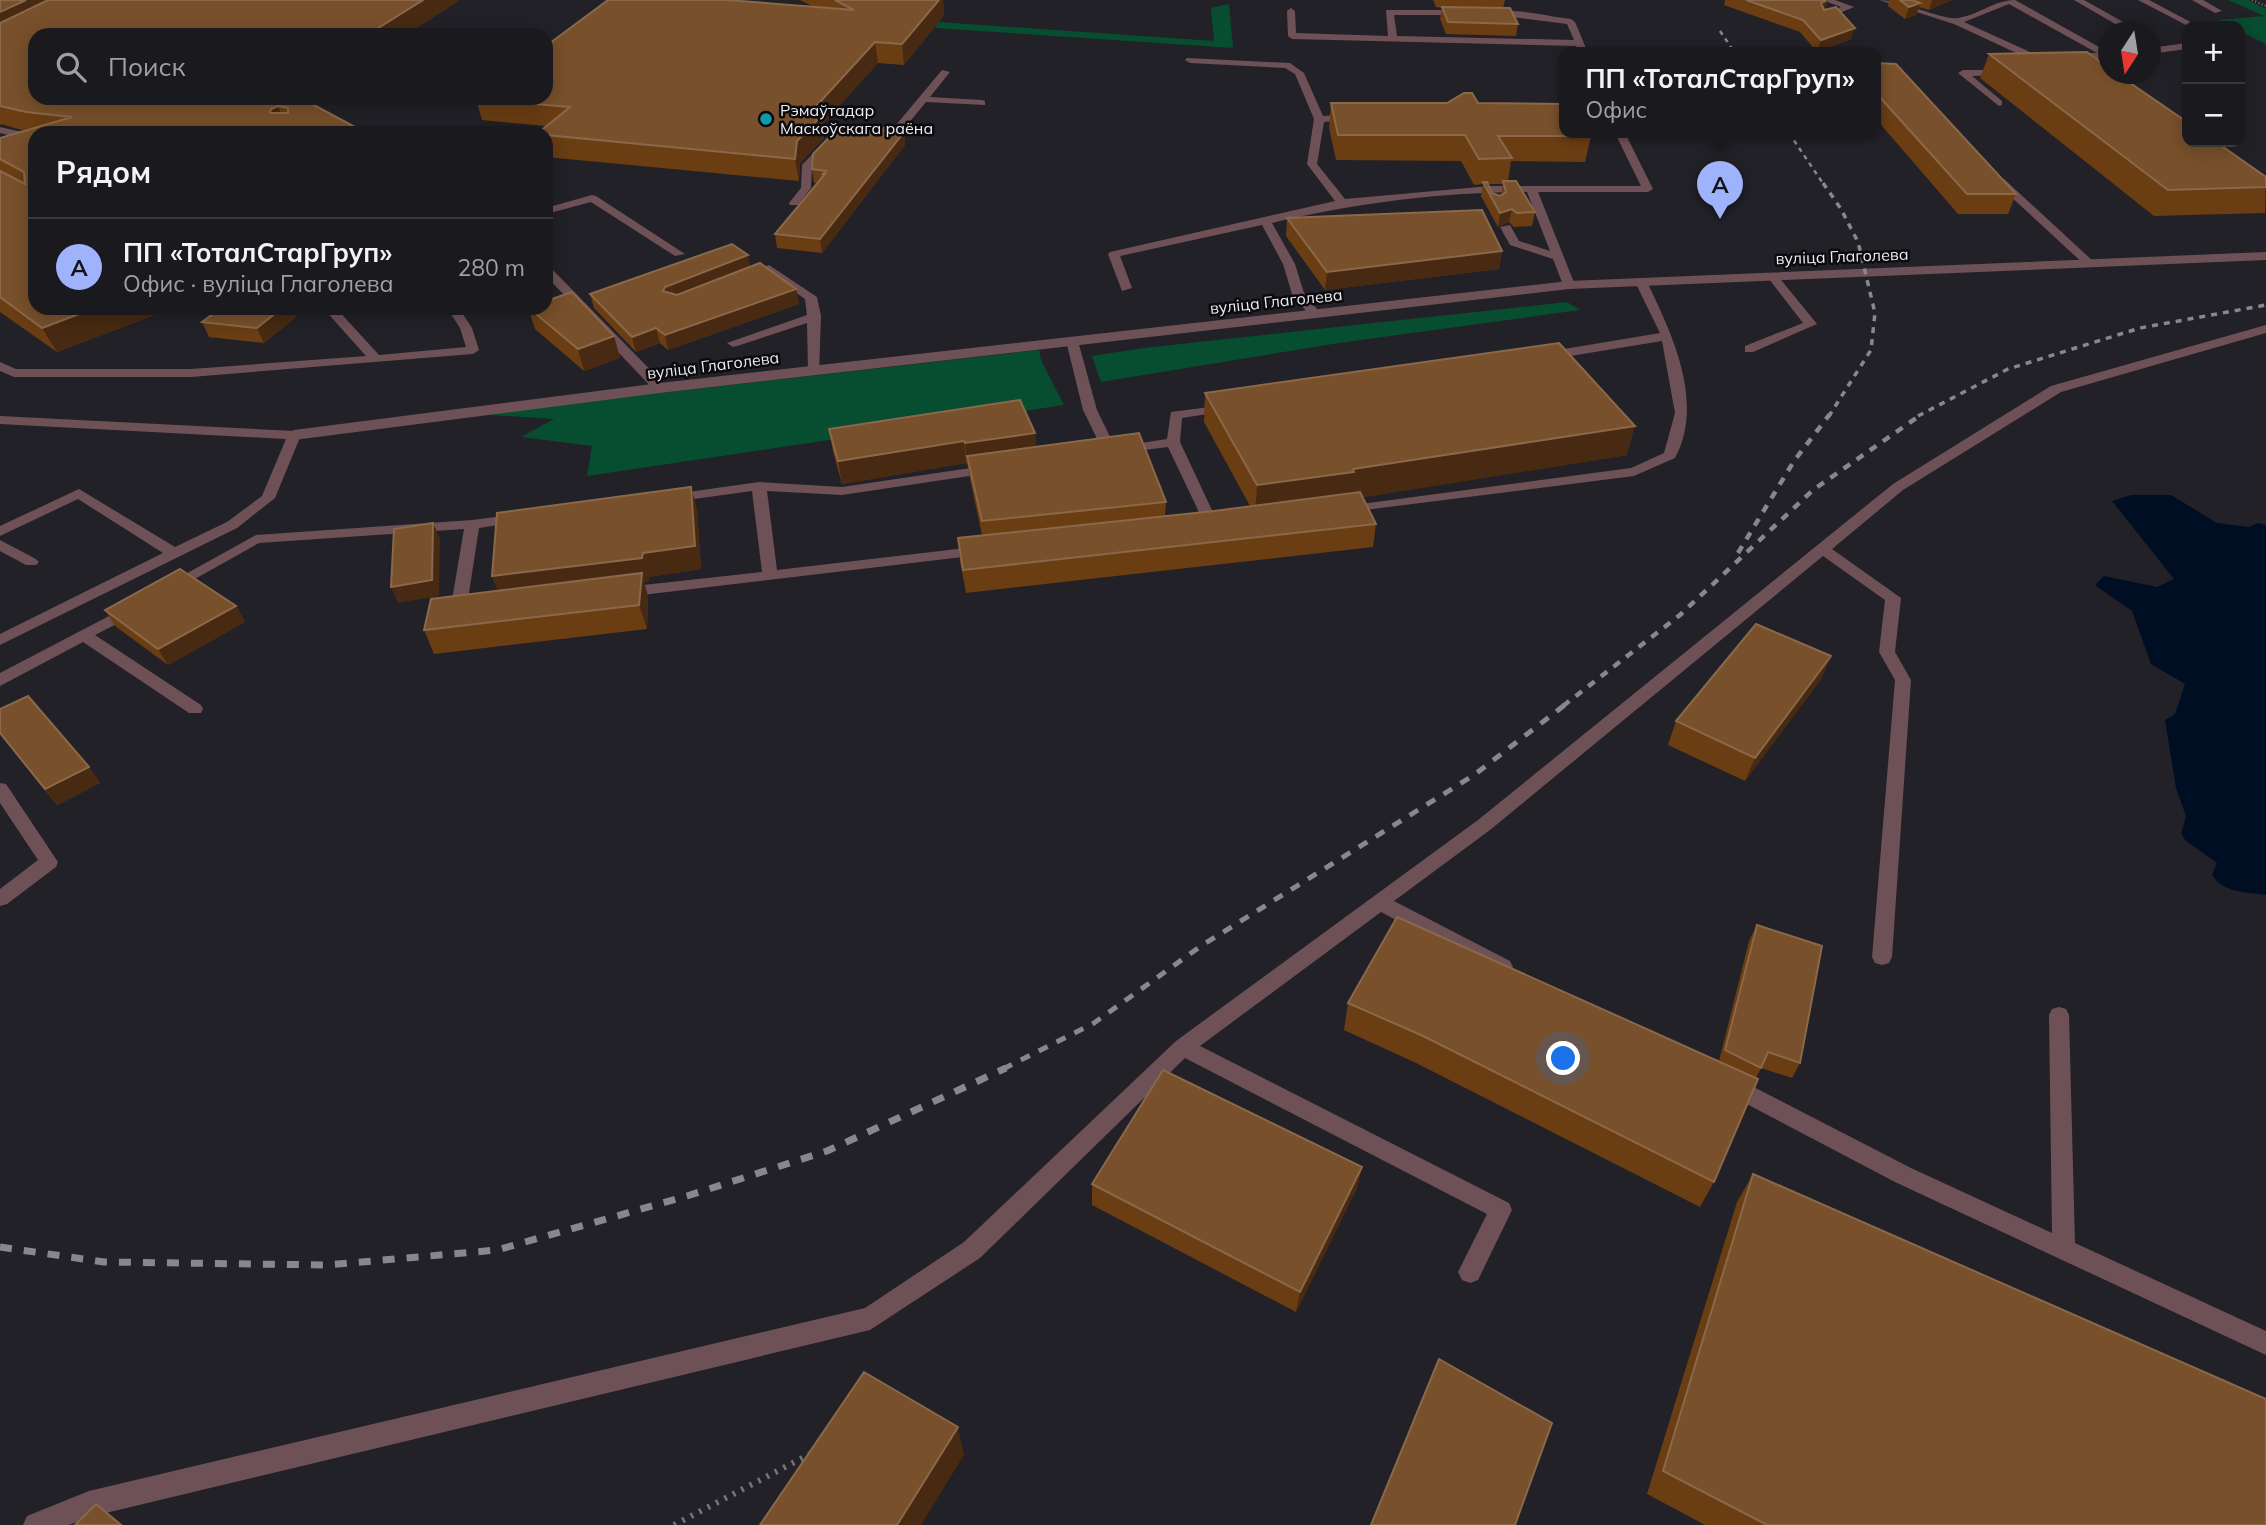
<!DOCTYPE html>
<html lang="ru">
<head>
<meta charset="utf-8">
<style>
	body { margin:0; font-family:Mulish,sans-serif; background:#232226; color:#f1f3f6 }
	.controls { position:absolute; right:21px; top:21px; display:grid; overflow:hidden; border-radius:14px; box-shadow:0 4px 18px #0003 }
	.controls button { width:63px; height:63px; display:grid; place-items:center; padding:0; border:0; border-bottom:2px solid #38383b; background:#1a191d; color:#f1f3f6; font:35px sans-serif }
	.compass { position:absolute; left:2098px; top:21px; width:63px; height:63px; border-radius:50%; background:#1a191d; box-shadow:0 4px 18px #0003; rotate:192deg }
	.you { position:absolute; left:1564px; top:1059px; width:24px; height:24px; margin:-18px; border:5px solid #fff; border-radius:50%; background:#1a73e8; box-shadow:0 0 0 10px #1a73e833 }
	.badge { display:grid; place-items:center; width:46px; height:46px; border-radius:50%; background:#9fb3fd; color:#111; font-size:23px; font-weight:700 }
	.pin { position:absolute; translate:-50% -58px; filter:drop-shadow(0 2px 4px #0008) }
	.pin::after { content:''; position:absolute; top:37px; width:24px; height:21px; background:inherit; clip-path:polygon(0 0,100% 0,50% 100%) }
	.popup { position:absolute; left:1559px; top:47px; width:322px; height:91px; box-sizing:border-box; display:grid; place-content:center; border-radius:14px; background:#1a191d; filter:drop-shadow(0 2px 5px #0005); font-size:23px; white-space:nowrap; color:#9fa0a4 }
	.popup b { font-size:26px; color:#f1f3f6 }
	.popup::after { content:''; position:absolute; left:50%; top:100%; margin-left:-14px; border:14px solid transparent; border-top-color:#1a191d }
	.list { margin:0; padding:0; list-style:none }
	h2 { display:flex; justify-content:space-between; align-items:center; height:91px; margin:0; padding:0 28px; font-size:30px }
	h2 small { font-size:23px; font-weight:400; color:#9fa0a4 }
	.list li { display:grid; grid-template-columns:46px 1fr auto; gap:21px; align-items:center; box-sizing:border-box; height:98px; padding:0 28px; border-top:2px solid #38383b }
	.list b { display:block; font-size:26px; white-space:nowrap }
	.list p { margin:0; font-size:23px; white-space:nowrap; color:#9fa0a4 }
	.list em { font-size:23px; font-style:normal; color:#9fa0a4 }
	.icon { flex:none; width:38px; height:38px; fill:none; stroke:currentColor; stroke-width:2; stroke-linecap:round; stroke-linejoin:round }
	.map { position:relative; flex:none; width:2266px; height:1525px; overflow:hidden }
	.search { position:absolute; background:#1a191d; box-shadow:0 4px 18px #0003; left:28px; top:28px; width:525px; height:77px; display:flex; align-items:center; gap:18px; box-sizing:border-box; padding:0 24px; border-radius:21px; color:#9fa0a4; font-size:26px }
	.panel { position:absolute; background:#1a191d; box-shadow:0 4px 18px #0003; left:28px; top:126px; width:525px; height:189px; border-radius:21px }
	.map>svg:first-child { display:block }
</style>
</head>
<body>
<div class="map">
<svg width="2266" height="1525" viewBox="0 0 2266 1525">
	<rect width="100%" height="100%" fill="#222127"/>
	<path fill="#074d30" d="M2228 0H2248L2266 9V44L2240 31V26H2230L2218 20 2264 16Z
		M1229 4 1233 48 935 28 938 22 1214 41 1211 8Z
		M1567 302 1580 310 1339 343 1101 382 1092 356 1144 348Z
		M1039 350 1041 360 1064 405 587 476 592 446 521 437 554 419 475 414Z"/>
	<path fill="#000e23" d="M2131 495H2171L2217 523 2249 527 2258 523 2266 525V895C2247 892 2223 893 2212 875L2217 863 2186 841 2181 834 2186 816 2176 788 2165 720 2175 714 2185 684 2151 664 2132 611 2095 585 2104 576 2157 587 2174 579 2112 501Z"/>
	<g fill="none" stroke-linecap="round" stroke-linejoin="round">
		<path stroke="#75747a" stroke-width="2.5" stroke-dasharray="1 2.5" stroke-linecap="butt" d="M2252 0 2266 6"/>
		<path stroke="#75747a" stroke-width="6" stroke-dasharray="2.5 7" stroke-linecap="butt" d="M674 1525 810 1454"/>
		<path fill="#6e5156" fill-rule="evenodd" d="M1822 0H1835L1854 7 1823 20 1820 15 1841 7Z
			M1879 0C1901 0 1944 21 1958 18 1979 15 1994 0 2015 0L2108 52V59L2025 57 1954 24ZM2009 4 2097 53 2030 52 1964 22Z
			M2074 0H2084L2141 32H2129Z
			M2138 0H2149L2198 26H2188Z
			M2192 0H2203L2222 11 2215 13Z
			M1291 8 1295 11 1296 33 1388 36 1386 10H1464L1467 15H1394L1397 36 1574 40 1567 24 1488 14C1503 5 1552 17 1571 19L1575 22 1588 53H1579L1576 46 1292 39 1288 36 1287 11Z
			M2187 43V49L2150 54V48Z
			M1187 58 1290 63 1304 73 1323 116 1357 114V118L1354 119 1324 122 1317 164 1345 199 1490 186H1641L1615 133H1625L1653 189 1648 192H1538L1575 285 1569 289 1563 285 1553 259 1510 245 1500 227 1510 225 1519 241 1550 251 1527 192C1442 192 1355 203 1272 223L1295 264 1304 293 1321 314 1319 317H1311L1292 294 1283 264 1262 225 1120 256 1132 288 1122 291 1108 254 1110 252 1335 201 1307 164 1314 119 1295 74 1285 68 1190 63 1185 60Z
			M942 70 950 72 930 97 982 100 985 101V105L926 102 903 130 850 135 849 133 854 130 896 125Z
			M2009 70 2011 72 2006 75 1972 76 2002 101V105L1999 106 1958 73 1963 70Z
			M0 127 35 135V141L0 133Z
			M823 143 832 145 812 166 811 188 798 205H790L789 203 801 188 802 165Z
			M1996 179H2004L2094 262V266H2086L1996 183Z
			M592 195 596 196 685 254 675 256 591 202 546 214V208Z
			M546 265 550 267 665 385V391H655L546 276Z
			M769 265 817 297 821 316 819 374 814 375 808 371 807 323 737 346 733 347 727 343 807 315 805 299 768 273 748 281 742 277Z
			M1769 275H1777L1817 324 1753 352H1745V346L1803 323 1769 279Z
			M1637 279 1647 282C1672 334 1705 402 1675 458L1634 476 1341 513 1339 510 1341 507 1346 506 1631 468 1664 453 1675 413 1662 341 1546 360 1540 356 1546 352 1660 333 1635 282Z
			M323 308H336L379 355 466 347 460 328 447 308H459L472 328 479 350 473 354 191 377H14L0 371V362L16 369H191L366 356Z
			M2266 325V333L2061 392 1903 490 1832 549 1901 598 1895 652 1911 680 1892 957 1889 963 1882 965 1875 963 1872 957 1895 680 1879 652 1885 600 1823 556 1490 830 1394 901 1510 961 1513 967 1510 973 1503 975 1496 973 1381 912 1200 1046 1509 1203 1512 1210 1478 1280 1470 1283 1462 1280 1458 1272 1487 1214 1185 1058 980 1258 870 1330 89 1517 69 1525H23L27 1516 89 1491 865 1308 964 1242 1176 1041 1478 820 1893 484 2051 386Z
			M1072 337 1078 341 1097 410 1115 447 1167 439 1171 412 1233 404V410L1182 418 1180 442 1218 523 1225 527 1223 530 1213 531 1206 527 1168 447 1105 455 1083 410 1066 341Z
			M0 416 294 431 301 435 275 498 237 528 0 645V634L163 553 78 499 0 536V526L79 489 175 547 227 522 262 496 286 439 0 424Z
			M991 465 996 466V472L842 495 767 491 777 570 983 546 988 548 991 551 988 554 625 597 617 592 625 587 762 572 752 491 672 502 667 501 665 498 667 495 759 482 842 487Z
			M519 514 526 518 524 521 479 528 467 606 473 611 465 616H452L450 612 464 529 259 543 177 589H167L164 586 256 535 472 520Z
			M0 540 36 559 39 562 36 565H26L0 551Z
			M132 604 140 609 138 613 95 635 201 705 203 709 201 713H189L83 642 0 686V673Z
			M0 783 6 784 58 862 56 867 7 904 0 906V889L38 860 0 803Z
			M2059 1007 2066 1009 2069 1015 2075 1243 2266 1331V1355L1895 1182 1722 1091 1719 1085 1722 1079 1730 1076 1738 1079 1911 1168 2052 1233 2049 1015 2052 1009Z"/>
		<path fill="#6e5156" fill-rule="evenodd" d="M2266 252V260L1569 289 660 393 294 440 286 435 294 430 660 383 1569 281Z"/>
		<path stroke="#88878c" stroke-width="2.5" stroke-dasharray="4.5 4.5" stroke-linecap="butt" d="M1720 31 1735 53
			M1789 133 1824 185"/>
		<path stroke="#88878c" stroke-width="3.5" stroke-dasharray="6 6" stroke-linecap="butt" d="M1823 183 1841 209 1858 242 1875 313 1871 350 1829 416
			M1918 416 2008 369 2140 328 2266 305"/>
		<path stroke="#88878c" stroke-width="4.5" stroke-dasharray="8 8" stroke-linecap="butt" d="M1738 553 1794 461 1830 414
			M1563 706 1680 615 1813 490 1922 414"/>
		<path stroke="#88878c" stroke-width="5" stroke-dasharray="10 10" stroke-linecap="butt" d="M1003 1069 1094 1023 1201 946 1474 775 1566 704"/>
		<path stroke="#88878c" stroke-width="7" stroke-dasharray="12 12" stroke-linecap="butt" d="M0 1247 104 1262 327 1265 497 1250 687 1196 827 1151 1006 1068"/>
	</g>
	<path fill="#6a3d13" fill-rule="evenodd" d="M0 0 459 1 35 35 304 100 366 133H35V308H173L57 352 0 312V138L25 131 1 124 0 126Z
		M800 0H943L944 15 904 65 878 63 822 125 824 138 800 163 799 181 546 157V126L482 120 476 99 812 6Z
		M1433 0H1505L1503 8 1518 24 1516 36 1446 34 1440 19 1442 8 1436 7Z
		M1725 0H1828L1825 10 1851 39 1817 52 1800 32 1724 5Z
		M1887 0H1952L1929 10 1919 7 1916 15 1905 19 1888 6 1889 0Z
		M1989 54 2266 177 2265 213 2154 216 1980 78Z
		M1876 63 2016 194 2008 214H1958L1876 119Z
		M1331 103H1478L1591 136 1585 162 1511 161 1508 181 1535 212 1532 226 1514 227 1509 222 1498 227 1481 196 1483 184 1474 185 1461 161 1336 160 1329 128ZM1488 184H1503L1501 196H1500L1492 193Z
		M904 132 905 145 822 253 777 248 775 234 818 183H814L812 169Z
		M1287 218 1502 251 1499 269 1325 290 1286 236Z
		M751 267 796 289 799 304 668 350 660 343 636 352 594 308 590 294Z
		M528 308 614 336 620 358 584 371 535 329Z
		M296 317 264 343 209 337 202 322Z
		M1205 393 1627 455 1363 497 1376 524 1373 547 966 593 960 561 958 538 982 535 970 479 968 466H967L966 463 842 484 833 452 829 429 1035 433 1036 447 1166 502 1165 516 1250 506 1204 422Z
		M691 487 697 510 701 569 649 577V581L644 582 648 596 647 629 434 654 424 630 498 591 492 576Z
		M236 606 245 622 168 665 115 626 105 610Z
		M1831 656 1821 679 1745 781 1668 745 1676 721Z
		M0 709 89 767 100 783 57 805 0 734Z
		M1757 925 1800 1063 1792 1078 1761 1068 1756 1078 1714 1182 1700 1207 1416 1063 1344 1030 1348 1003 1719 1061 1749 941Z
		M1362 1167 1357 1188 1296 1312 1092 1205V1184Z
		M1753 1174 2266 1525H1705L1647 1494 1737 1202Z"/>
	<path fill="#472a11" d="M26 0H48L0 37V12Z
		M423 0H459V1L406 35H367Z
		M939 0H943L944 15 904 65 902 44Z
		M1827 0H1828L1825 10 1818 14 1821 3Z
		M1932 0H1952L1929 10Z
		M1920 3 1916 15 1905 19 1909 7Z
		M1855 28 1851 39 1817 52 1821 40Z
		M875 42 878 63 822 125 824 138 800 163 799 181 795 159 797 141 808 115Z
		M278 106 286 127 270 113 271 109Z
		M904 132 905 145 822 253 820 239Z
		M1512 209 1509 222 1498 227 1500 213Z
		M1502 251 1499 269 1325 290 1327 272Z
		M748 255 751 270 668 302 663 291 665 287Z
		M796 289 799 304 668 350 665 335Z
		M95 308H173L57 352 42 328Z
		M282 308H293L296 317 264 343 257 328Z
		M656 328 660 343 636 352 632 337Z
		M614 336 620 358 584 371 578 349Z
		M1635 426 1627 455 1255 515 1257 485Z
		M1035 433 1037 456H967L968 466H967L965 443Z
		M964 441 966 463 842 484 838 461Z
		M691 487 697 510 701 569 649 577V581L644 582 648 596 647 629 639 605 501 599 492 576Z
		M433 523 440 538 439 596 398 603 391 587Z
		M236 606 245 622 168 665 158 649Z
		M1831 656 1821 679 1745 781 1755 758Z
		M89 767 100 783 57 805 45 789Z
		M1362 1167 1357 1188 1296 1312 1300 1292Z
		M958 1427 964 1455 921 1525H897Z
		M96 1504 124 1525H121Z"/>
	<path fill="#78502b" stroke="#8a684a" stroke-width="2" fill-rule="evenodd" d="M0 0H26L0 12Z
		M48 0H423L367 35H35V98H301L366 133H35V308H95L42 328 0 297V171L25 184 24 172 0 159V138L72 117 26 112 0 106V23ZM278 106 288 108V113H270L271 109Z
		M608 0H728L854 10 835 0H939L902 44 875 42 808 115 821 116 797 141 795 159 546 135V133H538L570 107 476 99 546 98V46Z
		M1746 0H1827L1821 3 1824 10 1836 7 1855 28 1821 40 1803 20Z
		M1900 0H1912L1920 3 1909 7Z
		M1442 7 1510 8 1518 24 1448 22Z
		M2087 52 2109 68V74H2117L2187 122V142H2216L2266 177V187L2168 190 1989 54Z
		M1876 63 1896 64 2016 194H1967L1876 93Z
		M1464 93H1472L1478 103 1564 104V133H1589L1591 136H1498L1512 158 1479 159 1465 135H1338L1331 103H1447Z
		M839 127 904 132 820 239 775 234 825 174H823L826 171 812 169 813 154Z
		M1503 181H1516L1535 212 1517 213 1512 209 1500 213 1483 182H1487L1492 193 1500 196 1506 192Z
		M1482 210 1502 251 1327 272 1287 218Z
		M732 244 748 255 665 287 663 291 677 295 760 263 796 289 665 335 656 328 632 337 590 294Z
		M572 292 614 336 578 349 529 308H546V301Z
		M221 308H282L257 328 202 322Z
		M1559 343 1635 426 1353 469 1354 472 1257 485 1205 393Z
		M1020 400 1035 433 965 443 964 441 838 461 829 429Z
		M1139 433 1166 502 982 521 967 456Z
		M691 487 695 546 643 553 642 558 492 576 497 513Z
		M1360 492 1376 524 963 570 958 538 1214 511Z
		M433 523 432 580 391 587 394 529Z
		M180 569 236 606 158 649 105 610Z
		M642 573 639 605 424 630 431 599Z
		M1756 624 1831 656 1755 758 1676 721Z
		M28 696 89 767 45 789 0 733V709Z
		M1397 917 1758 1079 1714 1182 1423 1036 1348 1003Z
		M1757 925 1822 946 1800 1063 1768 1052 1761 1068 1725 1050Z
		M1163 1070 1362 1167 1300 1292 1092 1184Z
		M1753 1174 2266 1399V1525H1767L1663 1471Z
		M1439 1359 1552 1423 1515 1525H1371Z
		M864 1372 958 1427 897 1525H760Z
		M96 1504 121 1525H75Z"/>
	<circle fill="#0f9aa8" stroke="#0b0b0e" stroke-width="2.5" cx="766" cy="119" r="7"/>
	<g text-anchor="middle" stroke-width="5" stroke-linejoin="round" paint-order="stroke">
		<g font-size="16" fill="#edecf1" stroke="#0b0b0e" text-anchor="start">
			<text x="780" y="116">Рэмаўтадар<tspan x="780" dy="18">Маскоўскага раёна</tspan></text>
		</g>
		<g font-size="16" fill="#edecf1" stroke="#0b0b0e">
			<text transform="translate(1842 256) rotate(-2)" y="6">вуліца Глаголева</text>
			<text transform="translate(1276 301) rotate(-6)" y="6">вуліца Глаголева</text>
			<text transform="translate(713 365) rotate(-7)" y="6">вуліца Глаголева</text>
		</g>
	</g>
</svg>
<div class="controls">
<button>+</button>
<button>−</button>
</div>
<svg class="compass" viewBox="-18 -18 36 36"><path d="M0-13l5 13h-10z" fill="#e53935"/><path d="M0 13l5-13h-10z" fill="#9fa0a4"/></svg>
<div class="you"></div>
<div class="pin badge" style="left:1720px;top:219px">A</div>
<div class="popup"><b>ПП «ТоталСтарГруп»</b>Офис</div>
<div class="search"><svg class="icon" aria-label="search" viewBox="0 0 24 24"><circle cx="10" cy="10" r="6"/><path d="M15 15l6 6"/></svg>Поиск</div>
<section class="panel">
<h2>Рядом<small></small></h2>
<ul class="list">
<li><span class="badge">A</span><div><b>ПП «ТоталСтарГруп»</b><p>Офис · вуліца Глаголева</p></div><em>280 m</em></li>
</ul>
</section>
</div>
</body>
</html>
